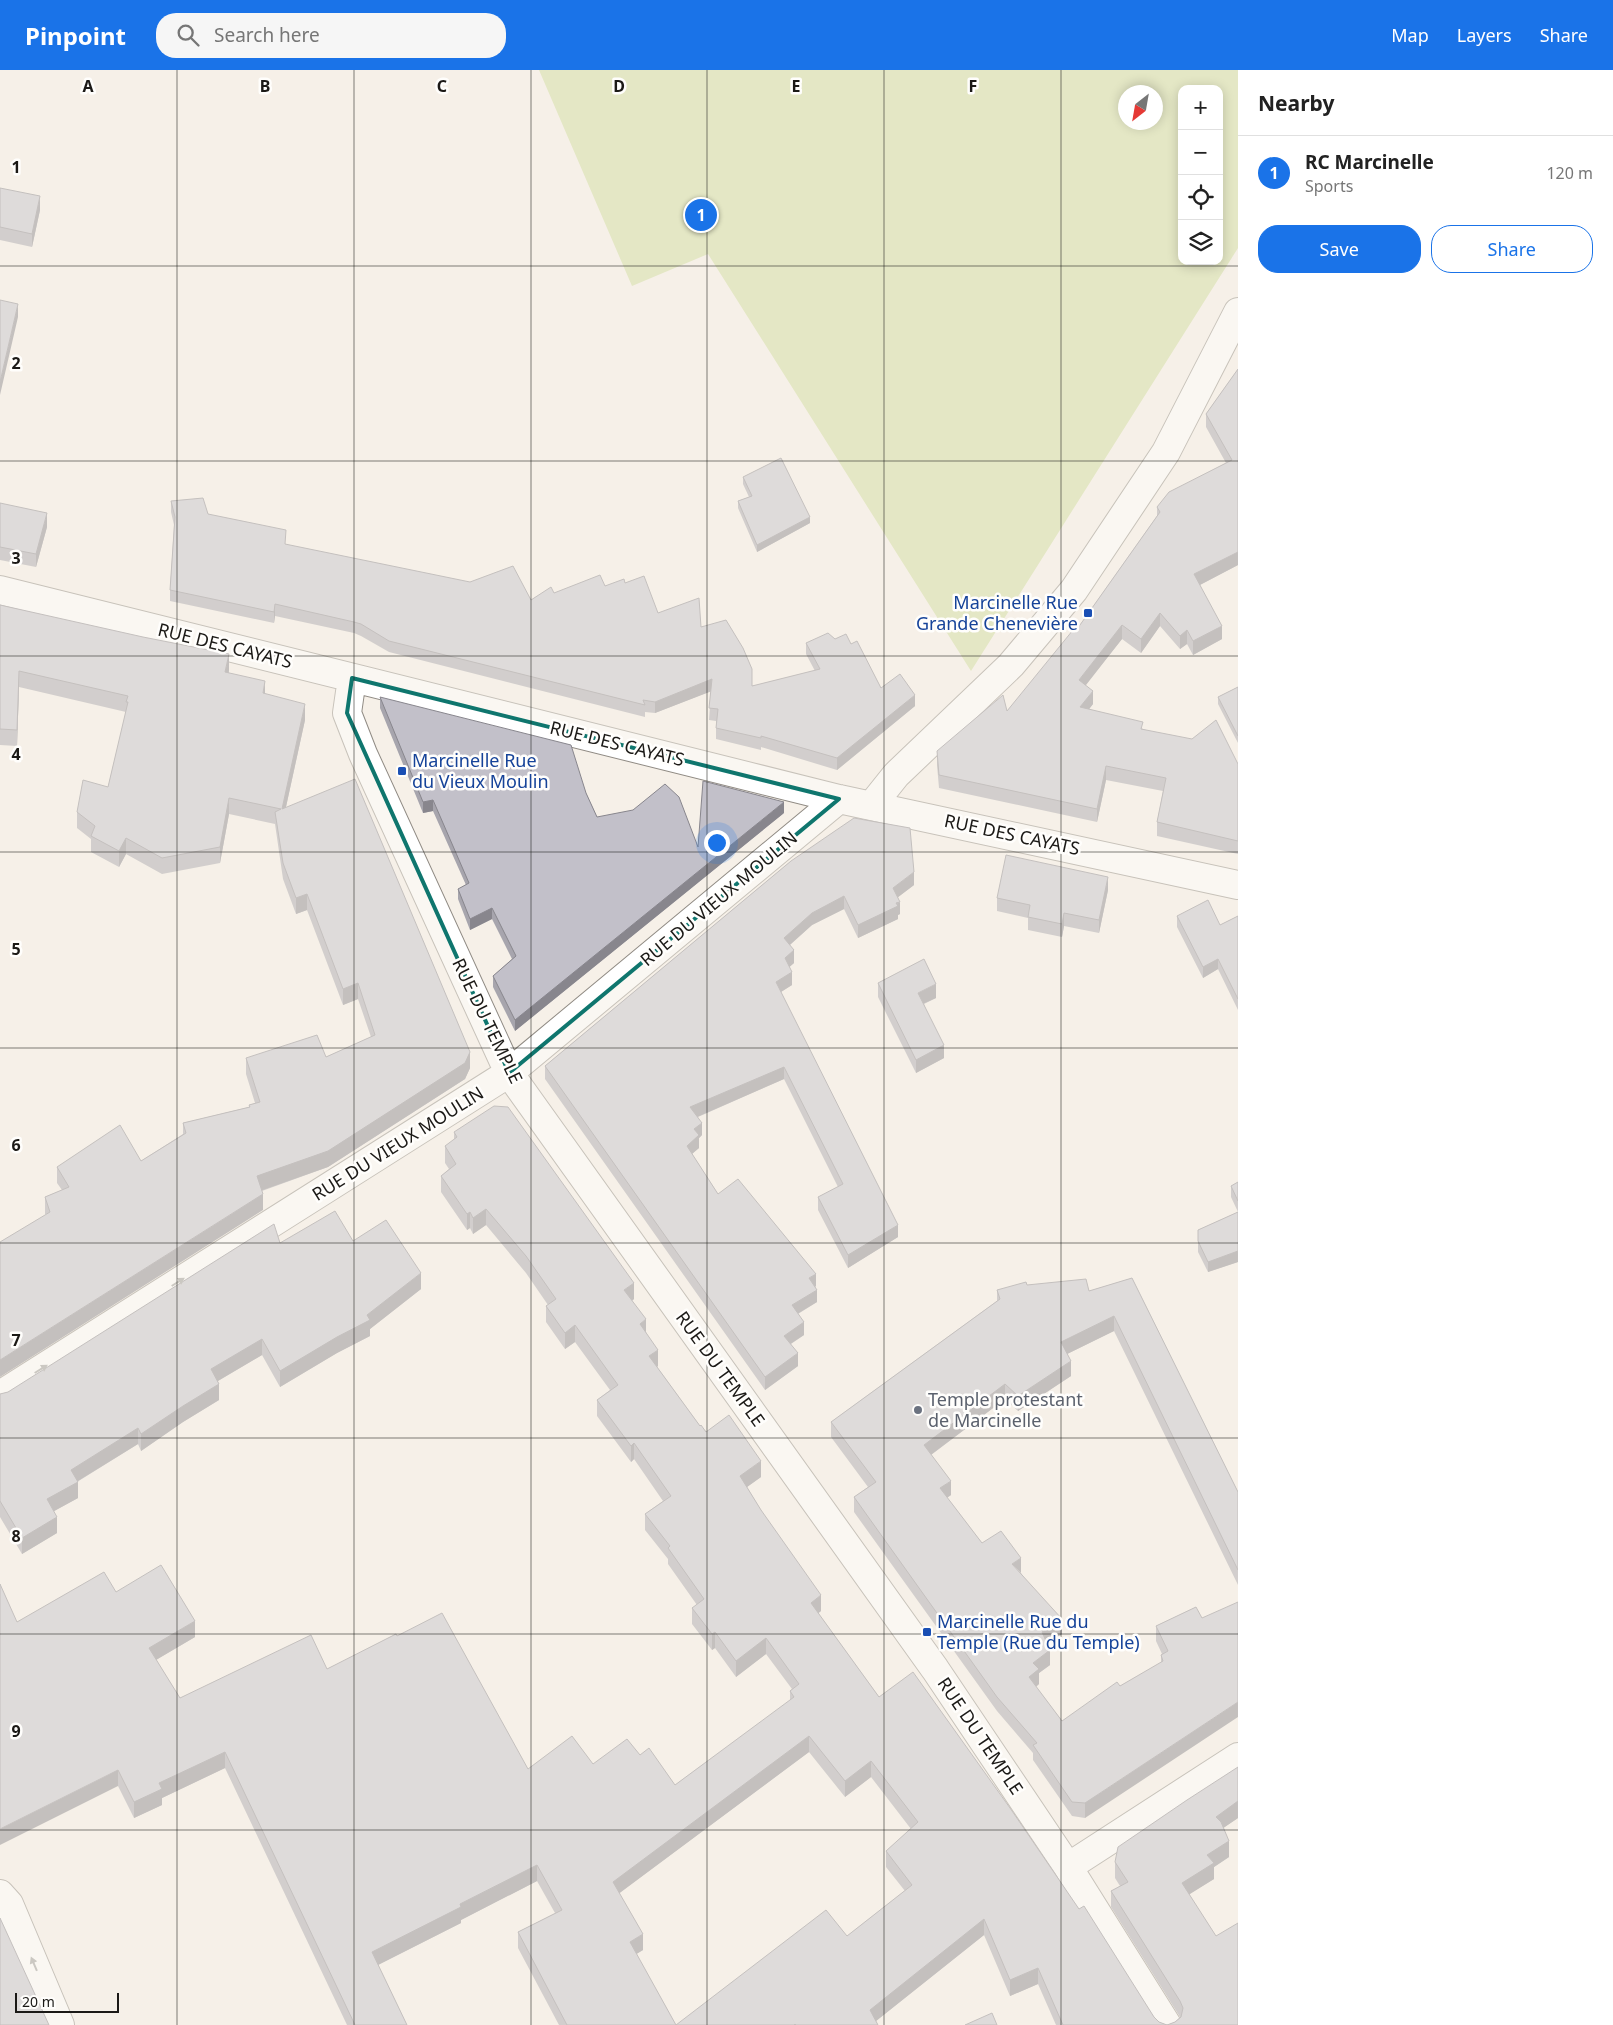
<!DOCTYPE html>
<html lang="en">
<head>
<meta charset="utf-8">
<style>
	body { margin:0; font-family:"Noto Sans",sans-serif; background:#f6f6f6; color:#222 }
	.controls { position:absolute; right:15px; top:15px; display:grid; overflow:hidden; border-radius:10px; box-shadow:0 2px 12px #0003 }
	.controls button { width:45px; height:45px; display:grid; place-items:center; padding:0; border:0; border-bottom:1px solid #e0e0e0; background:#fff; color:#222; font:25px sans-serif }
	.compass { position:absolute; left:1118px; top:15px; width:45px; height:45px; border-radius:50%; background:#fff; box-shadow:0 2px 12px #0003; rotate:211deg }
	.scale { position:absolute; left:15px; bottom:12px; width:104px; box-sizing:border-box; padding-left:5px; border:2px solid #1b1916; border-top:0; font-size:14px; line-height:18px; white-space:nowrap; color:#1b1916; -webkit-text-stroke:4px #fffefc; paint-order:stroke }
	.you { position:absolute; left:716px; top:772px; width:18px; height:18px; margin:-12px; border:4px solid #fff; border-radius:50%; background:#1a73e8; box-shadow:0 0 0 8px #1a73e833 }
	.badge { display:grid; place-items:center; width:32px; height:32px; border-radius:50%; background:#1a73e8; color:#fff; font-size:16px; font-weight:700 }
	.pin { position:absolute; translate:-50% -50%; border:2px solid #fff; box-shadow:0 1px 5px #0006 }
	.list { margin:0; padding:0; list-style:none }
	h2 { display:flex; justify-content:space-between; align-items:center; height:65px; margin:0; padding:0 20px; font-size:21px }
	h2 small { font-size:16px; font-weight:400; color:#767676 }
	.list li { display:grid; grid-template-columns:32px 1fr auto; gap:15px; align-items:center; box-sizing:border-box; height:75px; padding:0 20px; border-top:1px solid #e0e0e0 }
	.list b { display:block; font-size:19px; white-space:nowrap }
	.list p { margin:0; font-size:16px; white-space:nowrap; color:#767676 }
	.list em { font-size:16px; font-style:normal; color:#767676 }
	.actions { display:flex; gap:10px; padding:15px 20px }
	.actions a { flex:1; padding:11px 0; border:1px solid #1a73e8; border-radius:20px; text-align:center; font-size:18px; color:#1a73e8 }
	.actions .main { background:#1a73e8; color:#fff }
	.icon { flex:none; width:28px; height:28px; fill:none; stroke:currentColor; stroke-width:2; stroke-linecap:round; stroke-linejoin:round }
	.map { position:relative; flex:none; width:1238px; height:1955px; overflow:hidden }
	header { display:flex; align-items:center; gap:30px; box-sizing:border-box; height:70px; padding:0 25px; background:#1a73e8; color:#fff }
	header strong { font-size:24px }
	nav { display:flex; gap:28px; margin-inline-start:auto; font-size:18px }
	.search { width:350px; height:45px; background:#f6f6f6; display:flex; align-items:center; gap:12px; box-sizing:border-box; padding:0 18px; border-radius:20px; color:#767676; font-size:19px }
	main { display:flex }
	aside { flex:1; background:#fff }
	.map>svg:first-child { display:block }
</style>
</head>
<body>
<header>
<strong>Pinpoint</strong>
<div class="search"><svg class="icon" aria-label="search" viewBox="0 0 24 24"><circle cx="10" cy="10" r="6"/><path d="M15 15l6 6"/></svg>Search here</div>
<nav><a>Map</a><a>Layers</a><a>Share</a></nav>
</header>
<main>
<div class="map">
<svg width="1238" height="1955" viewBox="0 0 1238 1955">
	<rect width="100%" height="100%" fill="#f6f0e8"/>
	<path fill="#cedb9b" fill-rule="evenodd" d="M539 0H1238V178L971 601 708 184 632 216ZM1182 19H1219V191H1182ZM1156 22V52H1126V22Z"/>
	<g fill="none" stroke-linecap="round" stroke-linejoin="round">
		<defs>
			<path id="minor" d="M0 520 839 729 1238 815
				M352 608 347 643 363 684 509 1003 935 1599 1068 1797 1167 1955
				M872 735 896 705 1011 595 1074 520 1166 382 1238 242
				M0 1325 509 1003 839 729
				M1068 1797 1238 1687
				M0 1824 9 1834 60 1955"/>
		</defs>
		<use href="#minor" stroke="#908b84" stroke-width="30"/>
		<use href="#minor" stroke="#fff" stroke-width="28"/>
	</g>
	<path fill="#a7a5ad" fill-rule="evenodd" d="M0 118 40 140 32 177 0 170Z
		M1238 299V495L1200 515 1222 569 1193 585 1187 574 1180 579 1160 556 1141 583 1122 569 1085 615 1093 634 1089 639 1238 694V784L1157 766V752L1163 721 1106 710 1097 752 939 718 937 695V681L1007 641 1075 562 1157 446V437L1226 393 1206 357V344Z
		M743 407 810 453 757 482 738 438V431L749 427 743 414Z
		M171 431 208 444 286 475 531 530 554 523 625 513 658 543 701 557 752 616 815 601 806 584V573L835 569 851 574 881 618 915 636 837 700 761 677V680L716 669V651L709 650 711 621 655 643 645 642V647L389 582 361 566 354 563 275 546 274 553 170 531V520L174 455 171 442Z
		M0 433 47 457 36 497 0 490Z
		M0 535 229 600V603L265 624 305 650 286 737 470 998 465 1009 328 1097 262 1121 263 1140 45 1144V1127L62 1120 57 1113V1097L141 1091 183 1064V1053L249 1037V1035L255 1033 246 1004V988L326 987 371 967 358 929 343 935 307 840 296 844 283 809 275 754 229 744 220 793 162 804 126 784 119 797 91 782V769L77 758V742L108 717 126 642 19 617 17 676 0 675Z
		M1238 617V673L1218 634V627Z
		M380 627 586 723 597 747 698 777 784 743 515 961 493 917V906L512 889 492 849 470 860 458 829V819L466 815 433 741 423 743 380 638Z
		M791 791 914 815 898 827 900 844 898 845V849L858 868 844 839 812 855 790 875 794 893 789 897 792 915 781 922 898 1167 848 1198 818 1140V1127L838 1117 784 1009 698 1047 702 1065 699 1068V1078L692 1084 718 1124 816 1216 815 1217 817 1232 798 1244 804 1265 791 1274 798 1296 765 1320 545 1009V996Z
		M1108 820 1099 863 1064 856 1062 867 1028 860V848L997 841V828Z
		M1177 846 1220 855 1238 846V940L1218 899 1203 908 1177 857Z
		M878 913 936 928 924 934 944 988 916 1003 878 927Z
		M454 1062 634 1229 632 1231 646 1262 658 1296 657 1297 700 1356 761 1407 747 1417 821 1541 818 1543 879 1627 1079 1839 1154 1947 1159 1952 1167 1955 1175 1952 1180 1947 1111 1837V1821L1120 1816 1115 1808V1792L1238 1697V1748L1223 1758 1229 1787 1214 1797V1809L1189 1824 1238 1955H1056L1038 1914 1010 1926 984 1865 876 1951 878 1955H559L518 1878V1862L555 1843 537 1811 461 1850V1853L378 1895 407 1955H347L225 1698 162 1728V1735L134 1748 118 1716 17 1552 116 1522 195 1567 156 1590 180 1628 327 1599 397 1566 528 1699 593 1694 640 1685 675 1715 790 1631V1621L792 1619 766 1584 736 1607 715 1578 712 1580 692 1554V1538L697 1535 668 1494V1489L645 1460V1444L663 1431 634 1389 631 1392 597 1346V1330L610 1320 575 1272 565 1279 546 1252V1236L548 1235 526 1203 486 1155 473 1164 470 1158 467 1160 441 1122V1106L449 1099 445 1093V1076L454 1070ZM809 1682 845 1727 871 1707 911 1759 886 1781V1797L905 1821 847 1866 676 1955 636 1884 643 1880 619 1823Z
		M1238 1112V1192L1208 1202 1198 1182V1160L1238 1142 1231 1127V1116Z
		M353 1171 421 1219 370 1259V1266L337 1283 280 1317 262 1285 218 1311 219 1330 183 1352 141 1381 138 1374 77 1412 78 1428 54 1441 57 1463 22 1484 0 1447V1324L8 1322 280 1173Z
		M1132 1208 1238 1422V1515L1114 1261 1067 1284 1071 1306 1018 1341 1005 1329 931 1385 951 1425 947 1428 982 1473 1021 1503 1062 1564 1047 1573 1050 1595 1039 1603V1614L1036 1617 1062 1651 1120 1616 1161 1593V1585L1162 1584 1156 1571V1556L1196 1537 1085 1748 1072 1746 1033 1690V1683L997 1641 854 1442V1427L868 1417 831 1367V1352L997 1231V1220L1027 1215 1089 1221Z"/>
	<path fill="#88868d" d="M40 126V140L32 177V164Z
		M18 234V247L0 325V312Z
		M47 443V457L36 497V484Z
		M810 447V453L757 482V475Z
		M1238 482V495L1194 518V504Z
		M275 534V546L274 553V542Z
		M1160 543V556L1141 583V569Z
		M1122 555V569L1079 624V610Z
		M1222 556V569L1193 585V571Z
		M1187 560V574L1180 579V566Z
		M229 584V600L225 618V602Z
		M19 601V617L17 676V660Z
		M712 609V621L655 643V632Z
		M265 611V627L263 623Z
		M1093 621V634L1080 651V637Z
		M915 625V636L837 700V688Z
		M305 634V650L282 755V739Z
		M1106 696V710L1097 752V739Z
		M229 728V744L220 793V777Z
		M433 730V741L423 743V732Z
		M784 732V743L515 961V950Z
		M126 768V784L119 797V781Z
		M914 802V815L893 831V818Z
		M1108 807V820L1099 863V850Z
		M307 824V840L296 844V828Z
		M844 826V839L812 855 784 880V868L812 843Z
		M900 832V844L898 845V849L858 868V855Z
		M492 838V849L470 860V849Z
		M1064 843V856L1062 867V854Z
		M794 880V893L785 901V888Z
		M1218 889V899L1203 908V897Z
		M792 902V915L776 925V912Z
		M358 913V929L343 935V919Z
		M936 914V928L918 936V923Z
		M944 975V988L916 1003V990Z
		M470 982V998L465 1009 328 1097 257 1122V1106Z
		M784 997V1009L690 1050V1037Z
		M702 1053V1065L699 1068V1078L687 1088V1076L694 1059Z
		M263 1124V1140L0 1307V1290Z
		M486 1139V1155L473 1164V1148Z
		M470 1142V1158L467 1160V1144Z
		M898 1155V1167L848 1198V1185Z
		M1238 1181V1192L1208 1202V1192Z
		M421 1203V1219L370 1259V1266L337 1283 280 1317V1301L367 1245Z
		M816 1204V1216L809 1221V1208Z
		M634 1213V1229L624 1236V1220Z
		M817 1220V1232L792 1247V1235Z
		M1114 1246V1261L1061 1287V1272Z
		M646 1249V1265L640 1254Z
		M804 1252V1265L784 1278V1266Z
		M575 1255V1272L565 1279V1263Z
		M262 1269V1285L211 1315V1299Z
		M658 1280V1296L649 1302V1286Z
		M798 1283V1296L765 1320V1307Z
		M1071 1291V1306L1018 1341V1326Z
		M219 1314V1330L183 1352 141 1381V1364L183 1336Z
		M1005 1314V1329L924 1390V1375Z
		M138 1358V1374L73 1414 78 1412V1428L47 1445V1429L71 1400Z
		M634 1373V1389L631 1392V1376Z
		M761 1391V1407L740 1422V1406Z
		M951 1411V1425L940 1432V1418Z
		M57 1447V1463L22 1484V1468Z
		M1021 1488V1503L1012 1494Z
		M821 1525V1541L811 1549V1533Z
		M1062 1549V1564L1042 1577V1562Z
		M195 1551V1567L149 1594V1578Z
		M715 1562V1578L712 1580V1564Z
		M766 1568V1584L736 1607V1591Z
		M1050 1580V1595L1039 1603V1614L1029 1622V1607L1033 1593Z
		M1238 1632V1647L1085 1748V1733Z
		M809 1666V1682L613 1828V1812Z
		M225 1682V1698L162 1728V1735L134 1748V1732L159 1713Z
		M871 1691V1707L845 1727V1711Z
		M118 1700V1716L0 1775V1759Z
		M1238 1731V1748L1216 1763V1747Z
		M1229 1771V1787L1214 1797V1809L1182 1829V1813L1207 1785Z
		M537 1795V1811L461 1850V1853L372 1898V1882L460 1834Z
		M984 1849V1865L871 1955 870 1940Z
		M643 1864V1880L630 1888V1872Z
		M1038 1898V1914L1010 1926V1910Z"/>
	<path fill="#c2c0c9" stroke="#88868d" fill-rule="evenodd" d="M0 118 40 126 32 164 0 157Z
		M0 230 18 234 0 312Z
		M1238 299V482L1194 504 1222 556 1193 571 1187 560 1180 566 1160 543 1141 569 1122 555 1079 610 1093 621 1080 637 1143 652 1141 659 1192 669 1216 650 1238 694V771L1157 752 1166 708 1106 696 1097 739 939 705 937 681 1003 625 1007 641 1073 560 1075 562 1160 442 1157 437 1169 422 1232 390 1206 344Z
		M781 388 810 447 757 475 738 431 752 426 743 407Z
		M203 428 208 444 286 460 285 474 470 512 513 496 531 530 551 517 554 523 600 505 605 516 624 509 625 513 644 506 658 543 699 528 701 557 726 550 743 578 752 599V616L820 599 806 573 828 563 835 569 846 564 851 574 857 571 881 618 900 604 915 625 837 688 761 666V668L716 658 718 639 709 638 712 609 655 632 643 630 645 635 389 571 361 554 354 552 275 534 274 542 170 520 175 447 171 431Z
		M0 433 47 443 36 484 0 477Z
		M0 535 143 567 229 584 225 602 265 611 263 623 305 634 282 739 355 709 470 982 465 993 328 1081 257 1106 263 1124 0 1290V1172L50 1142 45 1127 69 1117 57 1097 120 1055 141 1091 186 1063 183 1053 250 1037 249 1035 260 1032 246 988 317 965 326 987 375 965 358 913 343 919 307 824 296 828 283 793 275 742 281 739 229 728 220 777 162 788 126 768 119 781 91 766 95 756 77 742 83 710 108 717 128 632H126L128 626 19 601 17 660 0 659Z
		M1238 617V666L1218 627Z
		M380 627 571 675 586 723 597 747 633 740 665 714 679 727 698 777 703 711 784 732 515 950 493 906 516 886 492 838 470 849 458 819 469 813 433 730 423 732Z
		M854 748 910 758 914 802 893 818 900 832 896 833 898 836 858 855 844 826 812 843 784 868 794 880 785 888 792 902 776 912 898 1155 848 1185 818 1127 843 1114 784 997 690 1037 702 1053 694 1059 699 1065 687 1076 718 1124 738 1109 816 1204 809 1208 817 1220 792 1235 804 1252 784 1266 798 1283 765 1307 545 996 791 791Z
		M1006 785 1108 807 1099 850 1064 843 1062 854 1028 847 1030 835 997 828Z
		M1208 830 1220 855 1238 846V929L1218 889 1203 897 1177 846Z
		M924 889 936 914 918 923 944 975 916 990 878 913Z
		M494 1036 508 1037 634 1213 624 1220 646 1249 640 1254 658 1280 649 1286 700 1356 701 1355 706 1362 729 1345 761 1391 740 1406 761 1440 821 1525 811 1533 879 1627 913 1602 1010 1738 1079 1839 1084 1836 1154 1947 1159 1952 1167 1955 1175 1952 1181 1947 1183 1938 1180 1931 1111 1821 1128 1812 1115 1792 1118 1777 1187 1730 1238 1697V1731L1216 1747 1221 1752 1229 1771 1207 1785 1214 1793 1182 1813 1216 1866 1238 1853V1955H1063L1038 1898 1010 1910 984 1849 870 1940 878 1955H796L795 1954 794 1955H567L518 1862 562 1840 537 1795 460 1834 461 1837 372 1882 407 1955H355L225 1682 159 1713 162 1719 134 1732 118 1700 0 1759V1514L17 1552 104 1502 116 1522 161 1495 195 1551 149 1578 180 1628 311 1565 327 1599 396 1564 397 1566 442 1543 528 1699 572 1666 593 1694 627 1669 640 1685 649 1678 675 1715 794 1627 790 1621 799 1614 766 1568 736 1591 715 1562 712 1564 692 1538 704 1529 668 1478 670 1476 645 1444 671 1426 634 1373 631 1376 597 1330 618 1315 575 1255 565 1263 546 1236 556 1229 526 1186 486 1139 473 1148 470 1142 467 1144 441 1106 456 1094 445 1076 457 1067 454 1062ZM809 1666 845 1711 871 1691 918 1752 886 1781 912 1815 847 1866 826 1840 676 1955 630 1872 643 1864 613 1812Z
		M1238 1112V1131L1231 1116Z
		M335 1141 353 1171 386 1150 421 1203 367 1245 370 1250 337 1267 280 1301 262 1269 211 1299 219 1314 183 1336 141 1364 138 1358 71 1400 78 1412 47 1429 57 1447 22 1468 0 1431V1324L8 1322 274 1154 280 1173Z
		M1238 1142V1181L1208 1192 1198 1171V1160Z
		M1132 1208 1238 1422V1500L1114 1246 1061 1272 1071 1291 1018 1326 1005 1314 924 1375 951 1411 940 1418 982 1473 1001 1461 1021 1488 1012 1494 1062 1549 1042 1562 1050 1580 1033 1593 1039 1599 1029 1607 1062 1651 1117 1612 1120 1616 1163 1591 1161 1585 1168 1581 1156 1556 1196 1537 1202 1548 1238 1532V1632L1085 1733 1072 1732 1033 1675 1037 1673 997 1627 854 1427 876 1412 831 1352 1000 1229 997 1220 1026 1212 1027 1215 1086 1209 1089 1221Z
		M0 1848 49 1955H0Z
		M992 1943 997 1955H965Z"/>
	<defs><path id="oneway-solid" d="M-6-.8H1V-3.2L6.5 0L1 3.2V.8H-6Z" transform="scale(1.25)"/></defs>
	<g fill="#989896">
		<use href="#oneway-solid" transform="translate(178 1212) rotate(-32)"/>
		<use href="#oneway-solid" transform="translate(41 1299) rotate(-32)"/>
		<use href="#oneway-solid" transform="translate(34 1894) rotate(-113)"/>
	</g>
	<path d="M0 0H1238V1955H0ZM352 608 839 729 509 1003 347 643Z" fill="#f6f0e8" fill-opacity=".55" fill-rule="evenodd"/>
	<path fill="none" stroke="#0f766e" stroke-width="4" stroke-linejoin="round" d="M352 608 839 729 509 1003 347 643Z"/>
	<path fill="none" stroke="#1b1916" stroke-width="1" stroke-opacity="0.55" d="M177 0V1955M354 0V1955M531 0V1955M707 0V1955M884 0V1955M1061 0V1955M0 196H1238M0 391H1238M0 586H1238M0 782H1238M0 978H1238M0 1173H1238M0 1368H1238M0 1564H1238M0 1760H1238"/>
	<g fill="#1a4fb4" stroke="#fffefc" stroke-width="2">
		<rect x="1083" y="538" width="10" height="10" rx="2.5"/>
		<rect x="397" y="696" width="10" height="10" rx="2.5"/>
		<rect x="922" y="1557" width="10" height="10" rx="2.5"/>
	</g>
	<circle fill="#6b7280" stroke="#fffefc" stroke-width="2" cx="918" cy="1340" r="5"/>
	<g text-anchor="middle" stroke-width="5" stroke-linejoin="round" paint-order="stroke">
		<g font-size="18" fill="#164399" stroke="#fffefc" text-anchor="start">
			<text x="1078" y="539" text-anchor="end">Marcinelle Rue<tspan x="1078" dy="21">Grande Chenevière</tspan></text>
			<text x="412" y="697">Marcinelle Rue<tspan x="412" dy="21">du Vieux Moulin</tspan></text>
			<text x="937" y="1558">Marcinelle Rue du<tspan x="937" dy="21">Temple (Rue du Temple)</tspan></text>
		</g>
		<g font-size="18" fill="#1b1916" stroke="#fffefc">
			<text transform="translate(225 576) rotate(14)" y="6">RUE DES CAYATS</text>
			<text transform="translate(617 674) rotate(14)" y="6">RUE DES CAYATS</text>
			<text transform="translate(1012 765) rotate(12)" y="6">RUE DES CAYATS</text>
			<text transform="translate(719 829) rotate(-40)" y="6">RUE DU VIEUX MOULIN</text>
			<text transform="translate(487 951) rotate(64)" y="6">RUE DU TEMPLE</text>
			<text transform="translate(398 1074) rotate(-32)" y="6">RUE DU VIEUX MOULIN</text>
			<text transform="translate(720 1299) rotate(54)" y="6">RUE DU TEMPLE</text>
			<text transform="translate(980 1666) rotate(56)" y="6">RUE DU TEMPLE</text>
		</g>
		<g font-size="18" fill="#5b616d" stroke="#fffefc" text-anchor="start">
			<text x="928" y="1336">Temple protestant<tspan x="928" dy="21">de Marcinelle</tspan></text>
		</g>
	</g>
	<g font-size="16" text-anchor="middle" font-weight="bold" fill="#1b1916" stroke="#fffefc" stroke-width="5" stroke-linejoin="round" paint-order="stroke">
		<text x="88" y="22">A</text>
		<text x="265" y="22">B</text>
		<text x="442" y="22">C</text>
		<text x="619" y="22">D</text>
		<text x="796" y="22">E</text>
		<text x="973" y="22">F</text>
		<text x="16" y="103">1</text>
		<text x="16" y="299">2</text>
		<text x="16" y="494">3</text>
		<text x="16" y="690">4</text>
		<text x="16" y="885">5</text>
		<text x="16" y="1081">6</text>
		<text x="16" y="1276">7</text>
		<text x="16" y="1472">8</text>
		<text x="16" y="1667">9</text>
	</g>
</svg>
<div class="controls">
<button>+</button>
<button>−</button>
<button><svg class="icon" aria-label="locate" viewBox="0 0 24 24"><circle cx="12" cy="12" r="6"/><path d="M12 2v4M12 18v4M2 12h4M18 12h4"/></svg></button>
<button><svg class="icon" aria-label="layers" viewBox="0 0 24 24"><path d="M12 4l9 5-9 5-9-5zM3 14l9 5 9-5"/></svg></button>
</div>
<svg class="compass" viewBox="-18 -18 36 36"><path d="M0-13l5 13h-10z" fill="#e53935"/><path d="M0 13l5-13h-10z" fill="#767676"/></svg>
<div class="scale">20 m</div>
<div class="you"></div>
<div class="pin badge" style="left:701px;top:145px">1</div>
</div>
<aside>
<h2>Nearby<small></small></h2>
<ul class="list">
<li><span class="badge">1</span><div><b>RC Marcinelle</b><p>Sports</p></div><em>120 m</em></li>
</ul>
<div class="actions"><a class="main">Save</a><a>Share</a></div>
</aside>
</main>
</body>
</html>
